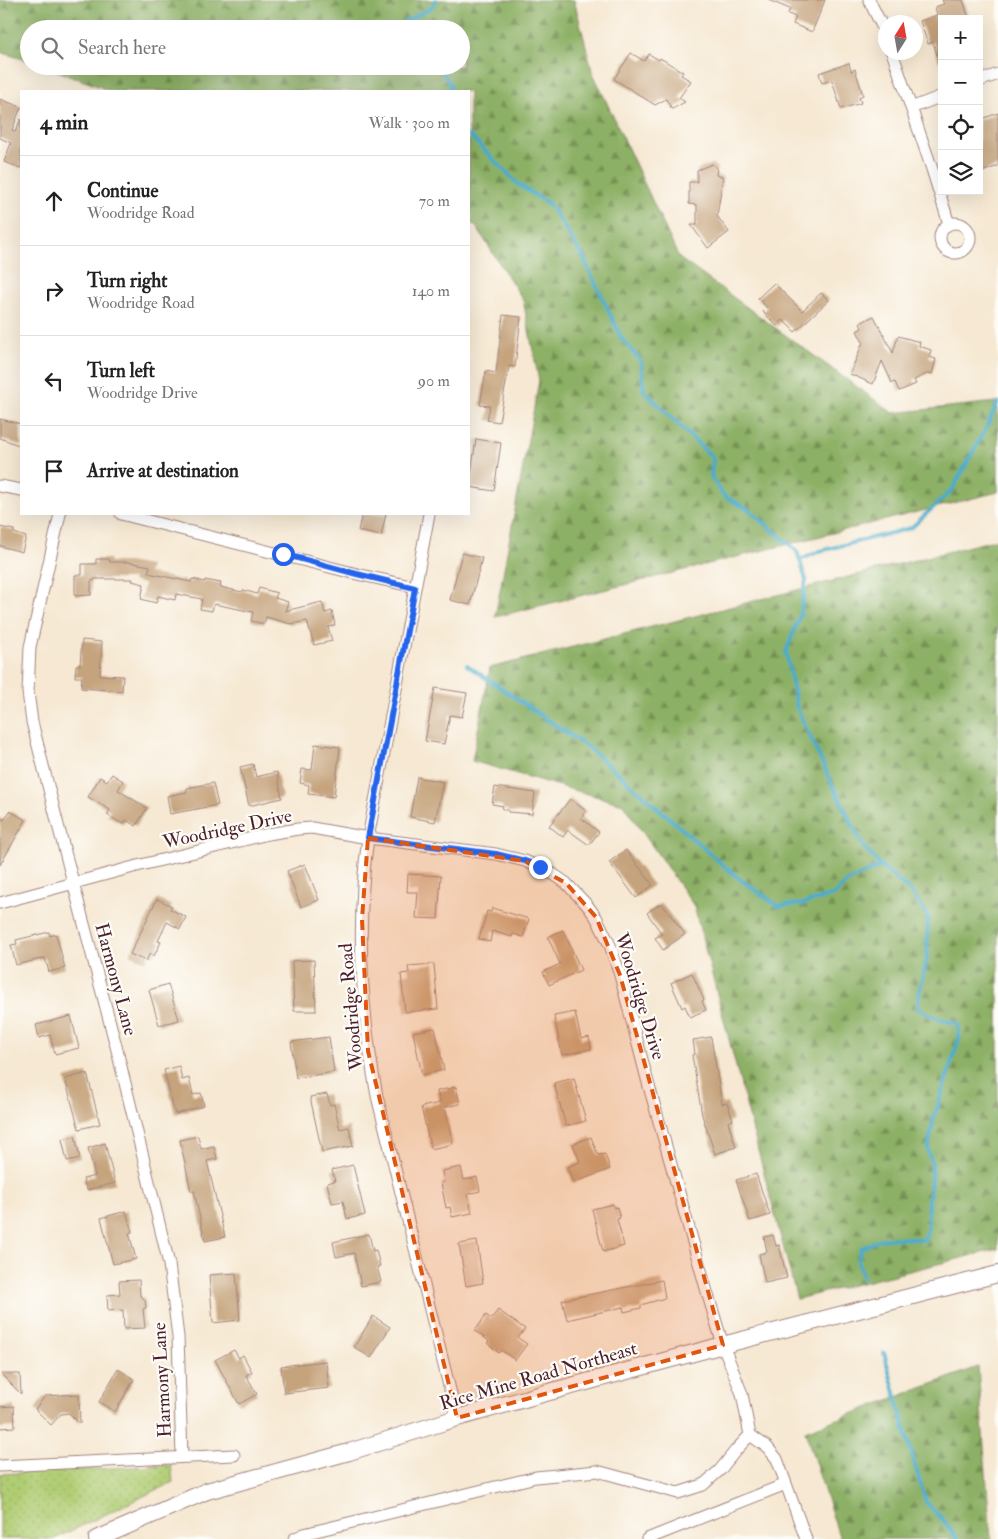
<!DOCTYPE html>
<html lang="en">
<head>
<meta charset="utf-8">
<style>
	body { margin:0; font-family:"IM FELL Double Pica",serif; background:#f6f6f6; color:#222 }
	.controls { position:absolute; right:15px; top:15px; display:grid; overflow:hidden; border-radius:0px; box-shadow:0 5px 20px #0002 }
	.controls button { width:45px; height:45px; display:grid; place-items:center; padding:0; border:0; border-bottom:1px solid #e0e0e0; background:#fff; color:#222; font:25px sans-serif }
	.compass { position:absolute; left:878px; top:15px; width:45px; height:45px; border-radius:50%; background:#fff; box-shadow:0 5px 20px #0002; rotate:11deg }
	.stop { position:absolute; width:15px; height:15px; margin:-11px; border:4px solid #2563eb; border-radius:50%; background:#fff }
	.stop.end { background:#2563eb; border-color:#fff; box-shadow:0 1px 5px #0008 }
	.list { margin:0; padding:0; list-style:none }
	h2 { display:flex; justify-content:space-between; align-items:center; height:65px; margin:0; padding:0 20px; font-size:21px }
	h2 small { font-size:16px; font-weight:400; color:#767676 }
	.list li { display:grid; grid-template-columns:32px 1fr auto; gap:15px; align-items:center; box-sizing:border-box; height:90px; padding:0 20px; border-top:1px solid #e0e0e0 }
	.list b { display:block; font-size:19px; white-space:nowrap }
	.list p { margin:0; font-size:16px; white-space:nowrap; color:#767676 }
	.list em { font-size:16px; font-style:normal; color:#767676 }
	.icon { flex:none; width:28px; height:28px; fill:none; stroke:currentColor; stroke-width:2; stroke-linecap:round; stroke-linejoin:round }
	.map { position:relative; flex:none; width:998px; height:1539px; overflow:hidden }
	.search { position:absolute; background:#fff; box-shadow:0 5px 20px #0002; left:20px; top:20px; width:450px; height:55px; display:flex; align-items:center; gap:12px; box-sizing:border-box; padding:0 18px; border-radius:28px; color:#767676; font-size:19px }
	.panel { position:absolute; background:#fff; box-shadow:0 5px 20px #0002; left:20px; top:90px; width:450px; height:425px; border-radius:0px }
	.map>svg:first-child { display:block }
</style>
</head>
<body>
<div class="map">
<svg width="998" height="1539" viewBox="0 0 998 1539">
	<defs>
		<pattern id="forest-firs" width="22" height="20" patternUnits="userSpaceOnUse" patternTransform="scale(1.25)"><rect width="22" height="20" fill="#8cb065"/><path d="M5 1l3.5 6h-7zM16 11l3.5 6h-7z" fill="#748f53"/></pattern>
		<pattern id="park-dots" width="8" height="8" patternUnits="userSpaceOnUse" patternTransform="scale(1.25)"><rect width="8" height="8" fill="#b0cd73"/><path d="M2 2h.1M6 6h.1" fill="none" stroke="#99b064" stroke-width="1.8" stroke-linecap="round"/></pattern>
	</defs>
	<rect width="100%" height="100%" fill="#fdfcf7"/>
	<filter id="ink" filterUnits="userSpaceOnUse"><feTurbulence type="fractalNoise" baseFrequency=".02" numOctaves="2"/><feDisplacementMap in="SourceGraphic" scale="10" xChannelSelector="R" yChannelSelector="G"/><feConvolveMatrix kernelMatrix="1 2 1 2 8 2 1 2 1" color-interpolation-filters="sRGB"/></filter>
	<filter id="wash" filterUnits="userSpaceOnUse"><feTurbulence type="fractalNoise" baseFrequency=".0096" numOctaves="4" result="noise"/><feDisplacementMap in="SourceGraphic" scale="20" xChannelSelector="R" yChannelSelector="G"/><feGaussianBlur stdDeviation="1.12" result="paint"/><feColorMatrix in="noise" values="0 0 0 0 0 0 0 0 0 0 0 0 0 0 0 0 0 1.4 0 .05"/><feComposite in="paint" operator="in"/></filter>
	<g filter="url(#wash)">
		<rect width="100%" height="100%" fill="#f6e8d2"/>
		<path fill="url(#forest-firs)" stroke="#6b6848" d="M0 0H574L593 73 679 258 893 413 996 402 998 409V492L495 617 539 381 523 300 475 225 469 223V91H111L44 66H461V29H29V61L0 52Z
			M998 539V1249L797 1299 694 906 623 804 472 761 490 668Z
			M978 1367 991 1539H840L805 1431Z"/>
		<path fill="url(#park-dots)" stroke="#7d764f" d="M171 1465 173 1482 54 1539H0V1474Z"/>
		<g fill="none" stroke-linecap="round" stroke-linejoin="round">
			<path stroke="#4caccb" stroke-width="4" d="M404 29V22L431 8 436 0
				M439 66 450 84 451 91
				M469 135 519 185 549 204 582 255 621 337 641 362 644 391 713 458 711 477 724 496 748 509 797 551 806 580 800 615 786 652 797 708 831 782 863 846 881 866 912 893 928 917 927 958 919 994 918 1009 940 1019 958 1024 959 1039 933 1121 928 1150 932 1165 930 1192 928 1202V1224L925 1240 903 1238 881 1239 861 1248 858 1261 863 1278
				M800 560 820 551 911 528 952 490 985 430 998 402
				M467 665 590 749 737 877 778 906 802 904 834 895 848 881 881 866
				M884 1353 916 1469 926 1502 945 1522 957 1539"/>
		</g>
		<g id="blocks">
			<path fill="#c5a37b" d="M768 0H825L812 32 793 24 796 17 788 14 790 9Z
				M942 0H963L969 19H942V61L939 62 933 42 928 44 920 21 937 15 935 7 944 4Z
				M631 53 644 61 649 54 659 60 660 58 683 72 681 75 691 81 679 98 685 102 672 109 666 99 655 105 614 79Z
				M849 63 851 71 855 69 863 95 859 97 861 103 841 109 832 80 822 83 819 73Z
				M0 99 21 107 12 130 15 132 21 119V168L4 162 11 143 0 138Z
				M998 113V166L979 173V120Z
				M712 164 717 168 716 175 723 177 717 216 729 232 708 248 691 225H697V205L689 204V182H697V170Z
				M774 283 802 311 821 293 829 300 795 332 783 320 777 326 763 312 767 308 758 298Z
				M503 315 521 317 515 367 509 366 499 422 487 420 490 406 480 405 486 371 496 373Z
				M874 316 893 353 898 336 920 342 919 346 931 350 929 357 936 359 932 374 929 373 914 380 916 384 899 391 895 382 892 383 882 361 873 384 850 374 863 342 857 331 862 328 860 323Z
				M0 419 21 424V446L0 438Z
				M476 439 501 443 494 491 469 487Z
				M362 514H386L381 536 358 531Z
				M0 527 14 530V533L26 537 22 552 0 546Z
				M462 553 482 558 470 605 450 600Z
				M96 559H109L110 562H128L150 566 148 573 191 582 192 579 205 582V580L221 583 220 587 242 592 243 590 257 594 259 588 277 593 275 598 288 602 285 611 322 602 325 613 332 611 335 625 328 627 332 641 314 645 307 621 291 624 266 617 264 624 251 621 253 612 214 604 212 611 200 609 202 599 176 594 175 600 158 596 156 603 141 599 144 584 132 581 133 579H94V581H91V595L75 596V575H82V564H96Z
				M82 640 102 642 100 675 123 676 122 691 81 688 82 677H75L76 665H80Z
				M435 688 467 693 462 717 450 715 444 744 425 741Z
				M315 744 340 747 334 797 308 794 309 785 300 783 302 769 312 770Z
				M253 764 256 777 277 772 282 798 249 806 240 767Z
				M112 774 123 781 118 790 147 808 136 826 126 820 123 824 107 815 110 810 88 797 100 777 107 781Z
				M417 777 443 782 435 822 410 817Z
				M213 783 218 805 170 814 167 796 187 792V788Z
				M495 787 535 793 532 814 508 812V810L502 809 503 806 492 804Z
				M570 799 586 811 581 818 599 832 589 845 568 830 563 837 549 826Z
				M10 811 26 820 0 865V818L4 820Z
				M626 850 653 885 636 898 609 862Z
				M305 864 319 900 301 907 287 871Z
				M408 874 441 876 438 919 416 918 418 892H407Z
				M157 899 172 906 170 909 186 917 180 929 167 922 158 941 161 942 154 956 150 953 146 961 130 954Z
				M661 903 685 934 663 950 655 938 662 934 647 913Z
				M492 908 529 919 523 937 513 934 512 937 492 931 490 942 479 939 487 911 491 912Z
				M563 930 581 970 549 985 543 972 560 964 548 937Z
				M49 932 50 936 56 934 65 968 49 972 45 958 16 965 11 945 17 944 16 940Z
				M314 960 316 1011H294L292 961Z
				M434 964 438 1009 405 1012 401 974 409 973 408 966Z
				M692 973 704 1000 702 1001 706 1010 690 1017 685 1006 682 1008 671 983Z
				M168 984 179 1020 159 1025 149 990Z
				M575 1012 581 1039 589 1037 591 1049 562 1055 554 1016Z
				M71 1016 79 1048 55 1054 50 1035 39 1038 36 1025Z
				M435 1028 444 1070 422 1075 413 1032Z
				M329 1037 334 1072 296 1078 291 1042Z
				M711 1037 722 1104 727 1103 733 1120 728 1122 736 1147 715 1154 702 1115 692 1055 695 1054 693 1040Z
				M179 1066 182 1080 189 1078 193 1095 201 1093 204 1106 175 1114 164 1070Z
				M87 1073 100 1124 79 1129 65 1079Z
				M574 1078 586 1121 566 1126 554 1083Z
				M456 1087 460 1104 445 1107 453 1144 431 1149 421 1107 440 1103 437 1091Z
				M327 1094 330 1105 334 1104 340 1129 349 1127 353 1146 322 1152 310 1097Z
				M75 1136 80 1158 67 1161 62 1139Z
				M198 1136 201 1149 214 1146 217 1159 207 1161 225 1237 205 1241 194 1191H191L180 1140Z
				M591 1137 598 1155 605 1154 610 1169 573 1183 567 1167 580 1162 573 1144Z
				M105 1143 115 1183 87 1190 83 1179 95 1176 88 1148Z
				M353 1165 365 1215 347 1219 343 1201 332 1203 327 1183 335 1181 332 1170Z
				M461 1167 464 1180 477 1177 480 1191 468 1194 472 1213 452 1217 450 1207 446 1208 441 1183 444 1182 442 1171Z
				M756 1174 770 1215 750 1221 736 1180Z
				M613 1204 614 1208 617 1207 620 1218 617 1219 624 1246 603 1252 592 1209Z
				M126 1211 132 1232 129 1233 136 1259 113 1264 101 1218Z
				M369 1234 373 1251 376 1250 380 1266 377 1267 381 1282 361 1286 354 1253 336 1257 333 1242Z
				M773 1235 776 1246 779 1245 787 1278 765 1283 759 1254 767 1252 764 1237Z
				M477 1241 483 1283 466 1286 459 1244Z
				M236 1273 240 1320 213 1323 209 1275Z
				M139 1280 140 1295 145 1300 146 1308 143 1309 145 1328 124 1329 123 1310 108 1311 107 1295 120 1294 119 1281Z
				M662 1280 665 1298 641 1305V1308L624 1312 623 1307 567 1320 562 1300Z
				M498 1310 525 1329 518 1338 527 1344 515 1360 501 1350 499 1353 487 1343 489 1341 475 1331 486 1315 491 1319Z
				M373 1316 390 1327 371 1358 354 1347Z
				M234 1350 239 1358 243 1355 252 1372 246 1375 257 1394 239 1404 215 1360Z
				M326 1361 329 1388 284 1393 281 1366Z
				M118 1369 134 1379 115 1412 99 1402Z
				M1 1374H20L21 1394Z
				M79 1394 80 1424 69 1413 61 1414 51 1425 35 1409 45 1396Z
				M14 1406 15 1427 0 1428V1407Z"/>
		</g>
	</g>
	<g filter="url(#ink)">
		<use href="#blocks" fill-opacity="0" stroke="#a0847e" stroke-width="1"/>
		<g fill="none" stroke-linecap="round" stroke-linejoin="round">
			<defs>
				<path id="street" d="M869 0 886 34
					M892 52 932 169 949 224
					M979 81 998 74
					M911 108 942 96
					M940 238a15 15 0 1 1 30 0a15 15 0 1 1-30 0Z
					M0 486 21 490
					M60 514 30 647 28 692 32 722 58 825 116 1046 169 1264 178 1337 182 1456
					M121 514 357 574 415 587
					M429 514 368 838C356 924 361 1011 377 1096L457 1418
					M0 903 137 866 268 834 298 829 312 828 368 838 496 854 525 861 553 874 566 883 587 905 596 917 610 945 620 975 647 1079 707 1292 723 1345 742 1394 750 1435 767 1447 777 1459 806 1539
					M0 1466 234 1455
					M294 1539 304 1534 536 1477 597 1471 678 1493 703 1485 720 1470 736 1450 750 1435
					M647 1539 786 1484"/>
				<path id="secondary" d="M97 1539 207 1491 349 1452 457 1418 542 1394 723 1345 998 1274"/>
			</defs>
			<use href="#street" stroke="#a0847e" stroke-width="13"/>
			<use href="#secondary" stroke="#a0847e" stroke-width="18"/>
			<use href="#street" stroke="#fff" stroke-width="11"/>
			<use href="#secondary" stroke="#fff" stroke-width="16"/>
		</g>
	</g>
	<g fill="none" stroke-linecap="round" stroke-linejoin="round" filter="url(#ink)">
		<path stroke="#2563eb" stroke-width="6" d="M283 554 357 574 415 588 368 838 496 854 525 861 540 867"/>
	</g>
	<path fill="#e0560e" fill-opacity="0.2" stroke="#e0560e" stroke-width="4" stroke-dasharray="10 6" stroke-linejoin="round" d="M368 838 525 861 566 883 596 917 620 975 723 1345 457 1418 368 1051 362 919Z"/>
	<g text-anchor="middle" stroke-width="4.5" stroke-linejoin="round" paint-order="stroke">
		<g font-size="19" fill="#4a1f2b" stroke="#fdfcf7">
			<text transform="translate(227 828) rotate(-12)" y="7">Woodridge Drive</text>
			<text transform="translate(117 979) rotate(75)" y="7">Harmony Lane</text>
			<text transform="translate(641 996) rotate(73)" y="7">Woodridge Drive</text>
			<text transform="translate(350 1007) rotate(-95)" y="7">Woodridge Road</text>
			<text transform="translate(538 1375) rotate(-16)" y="7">Rice Mine Road Northeast</text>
			<text transform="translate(161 1380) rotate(-93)" y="7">Harmony Lane</text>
		</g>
	</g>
</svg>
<div class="controls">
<button>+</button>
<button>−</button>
<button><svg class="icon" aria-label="locate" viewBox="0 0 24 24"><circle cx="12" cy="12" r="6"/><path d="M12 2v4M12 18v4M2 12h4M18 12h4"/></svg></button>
<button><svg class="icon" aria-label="layers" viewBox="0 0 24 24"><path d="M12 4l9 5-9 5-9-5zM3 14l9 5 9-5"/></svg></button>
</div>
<svg class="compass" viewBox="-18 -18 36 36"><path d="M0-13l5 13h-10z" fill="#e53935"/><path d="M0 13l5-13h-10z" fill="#767676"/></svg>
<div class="stop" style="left:283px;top:554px"></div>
<div class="stop end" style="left:540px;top:867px"></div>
<div class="search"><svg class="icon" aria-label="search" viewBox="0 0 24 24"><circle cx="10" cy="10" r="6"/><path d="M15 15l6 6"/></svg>Search here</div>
<section class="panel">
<h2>4 min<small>Walk · 300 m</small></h2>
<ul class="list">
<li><svg class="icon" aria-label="ahead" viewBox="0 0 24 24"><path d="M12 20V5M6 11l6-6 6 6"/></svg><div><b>Continue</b><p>Woodridge Road</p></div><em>70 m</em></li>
<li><svg class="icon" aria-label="right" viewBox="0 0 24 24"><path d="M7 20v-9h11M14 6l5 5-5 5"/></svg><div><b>Turn right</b><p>Woodridge Road</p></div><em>140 m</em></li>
<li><svg class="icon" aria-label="left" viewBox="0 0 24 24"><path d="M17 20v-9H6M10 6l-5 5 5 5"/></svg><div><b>Turn left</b><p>Woodridge Drive</p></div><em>90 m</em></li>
<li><svg class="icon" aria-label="arrive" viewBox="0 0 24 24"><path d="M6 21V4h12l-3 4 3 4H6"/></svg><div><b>Arrive at destination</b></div></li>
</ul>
</section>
</div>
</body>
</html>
